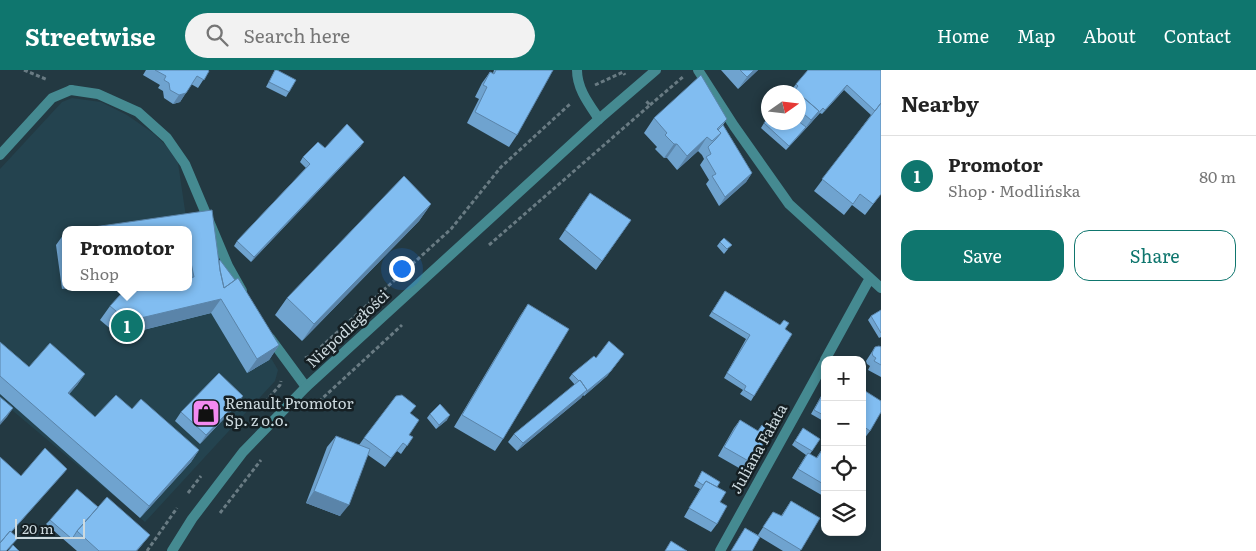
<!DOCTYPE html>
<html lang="en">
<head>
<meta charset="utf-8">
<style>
	body { margin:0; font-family:Literata,serif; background:#f2f2f2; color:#222 }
	.controls { position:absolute; right:15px; bottom:15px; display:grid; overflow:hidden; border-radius:10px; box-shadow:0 2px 8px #0003 }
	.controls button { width:45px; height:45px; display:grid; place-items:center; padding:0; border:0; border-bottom:1px solid #e0e0e0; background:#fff; color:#222; font:25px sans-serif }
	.compass { position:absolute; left:761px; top:15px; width:45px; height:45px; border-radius:50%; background:#fff; box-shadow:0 2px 8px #0003; rotate:76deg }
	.scale { position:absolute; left:15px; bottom:12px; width:70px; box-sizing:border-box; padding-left:5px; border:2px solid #cddadf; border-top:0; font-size:14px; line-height:18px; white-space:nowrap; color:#cddadf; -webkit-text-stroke:4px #151f23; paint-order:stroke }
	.you { position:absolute; left:401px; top:198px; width:18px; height:18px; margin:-12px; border:4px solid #fff; border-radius:50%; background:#1a73e8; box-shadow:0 0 0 8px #1a73e833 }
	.badge { display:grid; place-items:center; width:32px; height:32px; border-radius:50%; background:#0f766e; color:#fff; font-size:16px; font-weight:700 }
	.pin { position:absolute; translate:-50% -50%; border:2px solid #fff; box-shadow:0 1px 5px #0006 }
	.popup { position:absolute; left:62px; top:156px; width:130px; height:65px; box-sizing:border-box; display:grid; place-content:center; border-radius:10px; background:#fff; filter:drop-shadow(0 1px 4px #0005); font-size:16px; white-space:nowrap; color:#767676 }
	.popup b { font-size:19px; color:#222 }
	.popup::after { content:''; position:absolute; left:50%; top:100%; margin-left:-10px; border:10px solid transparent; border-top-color:#fff }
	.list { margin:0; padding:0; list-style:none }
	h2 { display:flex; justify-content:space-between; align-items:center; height:65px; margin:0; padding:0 20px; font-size:21px }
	h2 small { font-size:16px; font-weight:400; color:#767676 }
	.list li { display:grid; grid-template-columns:32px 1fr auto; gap:15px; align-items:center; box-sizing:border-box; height:80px; padding:0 20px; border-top:1px solid #e0e0e0 }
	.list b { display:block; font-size:19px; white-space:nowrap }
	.list p { margin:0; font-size:16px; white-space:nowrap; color:#767676 }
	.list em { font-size:16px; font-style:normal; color:#767676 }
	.actions { display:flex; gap:10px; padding:15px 20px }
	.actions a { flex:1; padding:11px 0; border:1px solid #0f766e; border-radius:15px; text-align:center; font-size:18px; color:#0f766e }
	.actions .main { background:#0f766e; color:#fff }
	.icon { flex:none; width:28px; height:28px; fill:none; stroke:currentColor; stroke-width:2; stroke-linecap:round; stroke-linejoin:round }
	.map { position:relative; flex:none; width:881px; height:481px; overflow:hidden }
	header { display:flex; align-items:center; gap:30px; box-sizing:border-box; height:70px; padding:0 25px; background:#0f766e; color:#fff }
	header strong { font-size:24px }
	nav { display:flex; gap:28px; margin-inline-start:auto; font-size:18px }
	.search { width:350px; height:45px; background:#f2f2f2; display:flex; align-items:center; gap:12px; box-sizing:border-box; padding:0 18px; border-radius:28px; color:#767676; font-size:19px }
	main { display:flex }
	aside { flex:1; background:#fff }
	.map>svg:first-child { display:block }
</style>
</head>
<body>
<header>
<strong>Streetwise</strong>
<div class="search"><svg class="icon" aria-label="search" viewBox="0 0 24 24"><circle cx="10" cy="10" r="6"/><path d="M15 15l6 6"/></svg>Search here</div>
<nav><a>Home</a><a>Map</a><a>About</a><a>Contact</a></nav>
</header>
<main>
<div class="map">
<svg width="881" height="481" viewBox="0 0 881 481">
	<rect width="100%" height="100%" fill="#233942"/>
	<path fill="#24434f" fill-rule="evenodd" d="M72 28 101 32 127 45 153 63 177 86 187 154 210 184 278 300 275 311 145 452 0 330V99L62 32ZM66 160H188V217H66Z"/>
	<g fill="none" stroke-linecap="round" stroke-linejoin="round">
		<path stroke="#697b83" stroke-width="3" stroke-dasharray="4 2.5" stroke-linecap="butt" d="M24 0 48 10
			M595 15 623 2 625 5
			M650 35 684 6
			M489 175 650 35 646 31
			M305 288 311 286 451 159 501 97 570 34
			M265 332 280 315 281 311
			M314 336 402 255
			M188 423 201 406
			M220 443 261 390
			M147 481 177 438"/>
		<path stroke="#458a91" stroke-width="10" d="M0 85 52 28 71 20"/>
		<path stroke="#458a91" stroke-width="10" d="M577 0C577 19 589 34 599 49
			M698 0 734 56 789 134 881 218
			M71 20 98 24 138 42 167 68 185 94 228 196 242 221
			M270 268 306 317
			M825 290 870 208
			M720 481 825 291"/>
		<path stroke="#458a91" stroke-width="10" d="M172 481 192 449 243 382 306 317 599 49 656 0"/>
	</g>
	<path fill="#6fa3cf" d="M146 0H208L209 1 198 18 191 14 180 32 173 34 164 28 163 21 158 18 160 15 143 5Z
		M275 0 289 22 286 27 266 17Z
		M494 0H553L517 65 509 77 467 53 479 29 475 27 482 13 490 2 493 3Z
		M721 0H758L738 19Z
		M881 0V124L865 145 852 135 844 145 814 121 871 45 844 20 822 44 820 43 786 80 761 58 764 53 798 52V22L793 18 796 14Z
		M654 48 727 49 723 55 752 103 746 112 719 136 706 114 709 110 700 95 704 89 702 85 698 81 677 100 667 88H664L655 79 657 77 644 63Z
		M361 76 251 192 234 176 237 171 306 98 300 92 303 87 325 78Z
		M584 131 631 150 596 200 559 169Z
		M431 134 419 151 302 271 275 245 287 228Z
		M188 160 219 191 279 275 269 290 247 303 211 243 119 266 100 250 110 236 145 219V217H188Z
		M66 161V217H75L62 219 56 175Z
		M720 172 728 179 724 184 717 176Z
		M725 221 785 259 754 326 751 331 740 324 743 320 724 308 746 269 709 246Z
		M528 234 503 369 495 381 454 357 520 246Z
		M881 240V267L879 268 868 250 871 246Z
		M0 272 29 297 85 304 77 315 69 324 95 347 132 339 199 380 191 392 140 448 0 324Z
		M875 277H881V307L868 300 870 296 867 294 866 291Z
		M624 284 607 306 584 326 583 325 581 328 517 381 508 372 514 364 575 315 569 308 572 304 596 288Z
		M825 319V352L811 344Z
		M862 319 870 361 864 369 862 368Z
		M243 326 237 335 200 374 175 351 181 342Z
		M411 344 409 365 413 367 401 384 397 381 385 397 368 385 340 446 306 433 327 377 336 366 359 375 364 368Z
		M430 344 447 350 436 359 427 348Z
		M740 350 758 361 762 355 752 393 746 402 718 386 734 358Z
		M803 358 820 369 810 384 816 388 825 375V427L792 408 806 385 792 375Z
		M702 401 717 417 720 432 717 454 711 462 684 447 700 419 694 416Z
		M791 431 820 448 800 481H783L760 467 752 481H731L745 458 758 465 773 442 781 446Z
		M98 437 150 465 137 481H77L46 454 50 450Z"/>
	<path fill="#5a84a9" d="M754 0H758L738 19 747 7Z
		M847 15 844 20 822 44 825 40Z
		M186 23 180 32 173 34 179 25Z
		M823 38 811 53 786 80 806 57 811 50Z
		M707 67 698 81 677 100 687 86Z
		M364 72 361 76 251 192 254 187Z
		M674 74H677L667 88H664Z
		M752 103 746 112 719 136 725 127Z
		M431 134 419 151 302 271 314 254Z
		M66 214V217H74L62 219Z
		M221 229 211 243 119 266 128 251Z
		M279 275 269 290 247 303 257 289Z
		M624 284 607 306 584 326 587 321Z
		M85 304 77 315 60 335 68 323Z
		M587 320 581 328 517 381 523 373Z
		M243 326 237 335 200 374 206 365Z
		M13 338 7 347 0 355V353Z
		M450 345 447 350 436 359 439 355Z
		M199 380 191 392 140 448 149 436Z
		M67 399 64 403 0 475V474Z
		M314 421 349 435 340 446 306 433Z"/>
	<path fill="#81bdf1" stroke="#5a84a9" d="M155 0H208L209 1 204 10 197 6 186 23 179 25 170 20 169 13 164 10 166 6Z
		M275 0H277L296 10 289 22 269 12Z
		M496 0H553L517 65 475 42 487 17 483 15 490 2 494 4Z
		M740 0H754L747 7Z
		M808 0H881V33L875 41 847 15 825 40 823 38 814 48 819 41 795 20 798 16 796 14Z
		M701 5 727 49 717 59 721 63 712 71 707 67 687 86 677 74H674L665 65 667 63 654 48Z
		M794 19 798 22H790Z
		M798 23 819 41 811 50 798 39Z
		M881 33V124L873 134 860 124 853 134 822 109Z
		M768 48V52H798V51L806 57 789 76 764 53Z
		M347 54 364 72 254 187 237 171 310 94 303 87 318 72 325 78Z
		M723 55 752 103 725 127 712 106 716 104 706 87 711 84 708 77 716 69 721 63 718 60Z
		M404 106 431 134 314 254 287 228Z
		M590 123 631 150 602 191 565 160Z
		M212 140 220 200 224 218 238 208 279 275 257 289 221 229 128 251 110 236 120 225 152 217H188V208L194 207 190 188 188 189V160H73Z
		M724 168 732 175 727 179 720 172Z
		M220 190 235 210 224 218 220 200 219 191Z
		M725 221 780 255 784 250 789 253 785 259 792 264 754 326 744 320 746 316 727 303 750 265 712 242Z
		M528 234 569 259 503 369 462 345Z
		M881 240V263L871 246Z
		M609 271 624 284 610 302 587 321 586 320H587L580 310 579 311 572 304 594 286 596 288Z
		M0 272 29 297 50 273 85 304 68 323 95 347 116 325 132 339 141 329 199 380 149 436 0 306Z
		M879 276 881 277V295L874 291 876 288 873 286 872 283 875 277Z
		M219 303 243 326 206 365 181 342Z
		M580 310 587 320 523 373 514 364Z
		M862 319 881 331V342L870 361 863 356 862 358Z
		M825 320V346L814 340Z
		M402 325 416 336 410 343 419 350 409 365 413 367 407 376 403 373 391 388 364 368 396 326Z
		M0 327 13 338 0 353Z
		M440 334 450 345 439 355 430 344Z
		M740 350 758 361 762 355 770 361 752 393 724 377Z
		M803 358 820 369 812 381 795 371Z
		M336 366 370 379 349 435 314 421Z
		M825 375V415L798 399 808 383 817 388Z
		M45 378 67 399 11 462 10 461 0 473V387L21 406Z
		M702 401 720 412 717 417 706 411 703 415 697 411Z
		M706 411 726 422 720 432 727 436 717 454 689 438Z
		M77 419 98 437 77 461 72 469 50 450Z
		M107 427 150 465 136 481H99L77 461Z
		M791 431 820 448 801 480 763 457 773 442 782 446Z
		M745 458 760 467 752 481H731Z
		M10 461 18 468 6 481H0V473Z
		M671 471 687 481H665Z
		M13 475 19 481H8Z"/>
	<defs>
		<symbol id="shop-square" viewBox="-11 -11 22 22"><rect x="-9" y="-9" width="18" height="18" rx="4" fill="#f38af1" stroke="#151f23"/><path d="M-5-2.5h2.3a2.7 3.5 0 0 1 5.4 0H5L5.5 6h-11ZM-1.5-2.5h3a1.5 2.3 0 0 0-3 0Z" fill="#111"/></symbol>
	</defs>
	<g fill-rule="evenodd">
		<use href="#shop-square" x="190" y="327" width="32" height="32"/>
	</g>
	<g text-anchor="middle" stroke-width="5" stroke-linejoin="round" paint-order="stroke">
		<g font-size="15" fill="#cddadf" stroke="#151f23">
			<text transform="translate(348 259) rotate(-43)" y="5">Niepodległości</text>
			<text transform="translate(759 379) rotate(-61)" y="5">Juliana Fałata</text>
		</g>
		<g font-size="15" fill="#cddadf" stroke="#151f23" text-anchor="start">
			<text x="225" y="339">Renault Promotor<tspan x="225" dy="17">Sp. z o.o.</tspan></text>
		</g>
	</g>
</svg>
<div class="controls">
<button>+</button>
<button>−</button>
<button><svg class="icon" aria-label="locate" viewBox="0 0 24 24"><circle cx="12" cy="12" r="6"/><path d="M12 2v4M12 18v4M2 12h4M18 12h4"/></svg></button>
<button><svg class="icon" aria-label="layers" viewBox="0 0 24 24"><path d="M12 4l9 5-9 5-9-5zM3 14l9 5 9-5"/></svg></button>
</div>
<svg class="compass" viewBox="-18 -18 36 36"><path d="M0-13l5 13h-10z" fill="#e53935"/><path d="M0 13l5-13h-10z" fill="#767676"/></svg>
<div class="scale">20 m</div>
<div class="you"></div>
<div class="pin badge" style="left:127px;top:256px">1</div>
<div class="popup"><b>Promotor</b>Shop</div>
</div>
<aside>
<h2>Nearby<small></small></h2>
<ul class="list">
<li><span class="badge">1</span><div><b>Promotor</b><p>Shop · Modlińska</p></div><em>80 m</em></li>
</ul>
<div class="actions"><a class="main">Save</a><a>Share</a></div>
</aside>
</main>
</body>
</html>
